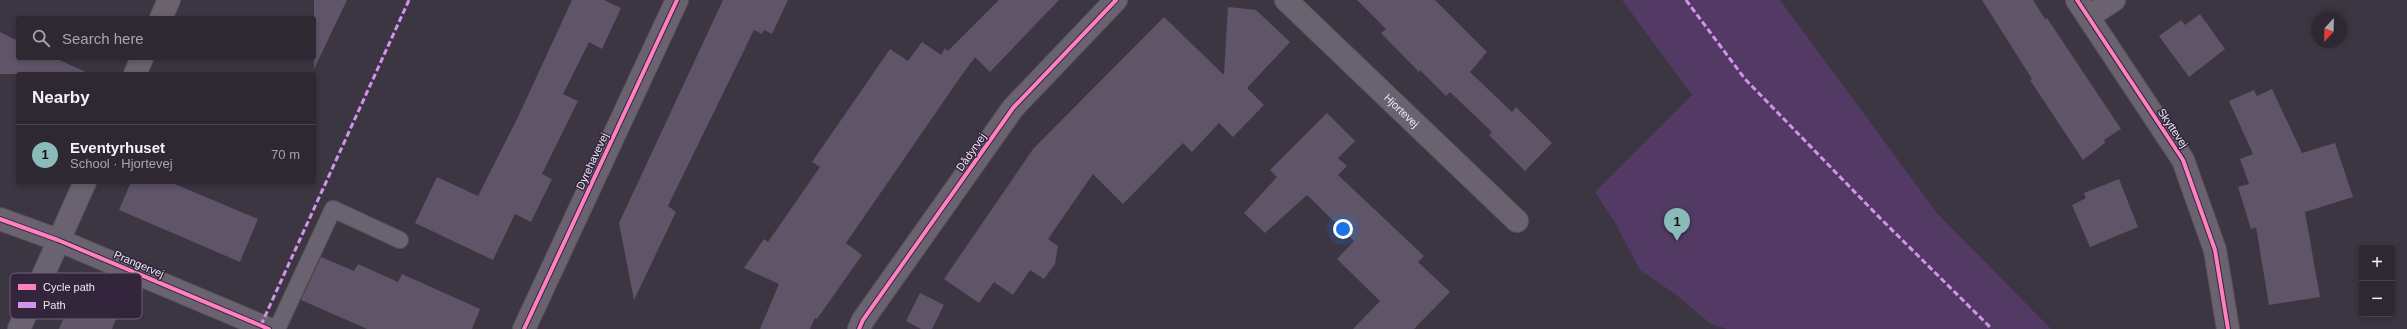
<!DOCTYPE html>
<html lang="en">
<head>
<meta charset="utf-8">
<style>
	body { margin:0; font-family:Arial,sans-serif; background:#35303a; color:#f1f3f6 }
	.controls { position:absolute; right:12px; bottom:12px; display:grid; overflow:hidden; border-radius:4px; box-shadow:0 2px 6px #0003 }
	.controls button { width:36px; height:36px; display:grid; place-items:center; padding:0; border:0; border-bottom:1px solid #48444d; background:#2d2832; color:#f1f3f6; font:20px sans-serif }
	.compass { position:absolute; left:2311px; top:12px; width:36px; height:36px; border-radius:50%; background:#2d2832; box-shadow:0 2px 6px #0003; rotate:202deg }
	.you { position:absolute; left:1343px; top:229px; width:14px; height:14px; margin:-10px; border:3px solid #fff; border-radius:50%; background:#1a73e8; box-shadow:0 0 0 6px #1a73e833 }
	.badge { display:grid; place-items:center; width:26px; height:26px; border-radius:50%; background:#8bbbb9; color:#111; font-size:13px; font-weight:700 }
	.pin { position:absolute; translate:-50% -33px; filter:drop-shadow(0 1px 2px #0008) }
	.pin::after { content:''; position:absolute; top:21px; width:14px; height:12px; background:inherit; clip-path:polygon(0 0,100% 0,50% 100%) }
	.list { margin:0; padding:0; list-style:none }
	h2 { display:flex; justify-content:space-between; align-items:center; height:52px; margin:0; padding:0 16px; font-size:17px }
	h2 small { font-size:13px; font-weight:400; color:#a7a6ac }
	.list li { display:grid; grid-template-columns:26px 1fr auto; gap:12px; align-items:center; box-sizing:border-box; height:60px; padding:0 16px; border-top:1px solid #48444d }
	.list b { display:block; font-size:15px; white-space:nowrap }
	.list p { margin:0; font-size:13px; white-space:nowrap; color:#a7a6ac }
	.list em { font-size:13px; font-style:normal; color:#a7a6ac }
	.icon { flex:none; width:22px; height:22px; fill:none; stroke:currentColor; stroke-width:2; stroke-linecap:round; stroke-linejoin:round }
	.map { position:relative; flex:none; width:2407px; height:329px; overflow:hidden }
	.search { position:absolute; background:#2d2832; box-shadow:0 2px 6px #0003; left:16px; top:16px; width:300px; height:44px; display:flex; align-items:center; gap:10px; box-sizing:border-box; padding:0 14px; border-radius:4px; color:#a7a6ac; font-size:15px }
	.panel { position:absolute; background:#2d2832; box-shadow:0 2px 6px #0003; left:16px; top:72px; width:300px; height:112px; border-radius:4px }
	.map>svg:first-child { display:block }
</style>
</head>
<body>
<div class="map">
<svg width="2407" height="329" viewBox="0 0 2407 329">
	<rect width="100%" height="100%" fill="#3c3542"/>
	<path fill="#533a65" d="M1622 0H1780L1937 213 2051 329H1727L1711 324 1675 294 1640 270 1614 221 1595 192 1692 95Z"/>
	<path fill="#605468" d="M314 0H347L314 69Z
		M572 0H604L621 8 602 49 589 42 563 94 578 101 542 174 552 179 531 222 515 214 493 260 415 223 437 177 478 196 518 117Z
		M723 0H788L772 34 764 30 762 34 754 30 668 206 676 212 634 300 619 223Z
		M999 0H1059L990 72 975 57 959 79 846 243 862 255 817 319 815 318 810 329H760L779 284 744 268 764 239 768 242 820 167 812 162 890 49 908 61 922 42 941 55 945 48 948 51Z
		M1357 0H1435L1487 52 1470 72 1512 112 1516 107 1552 143 1525 171 1489 135 1492 132 1450 92 1446 96 1420 70 1419 72 1381 33 1386 29Z
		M1982 0H2033L2045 19 2047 18 2121 129 2104 140 2105 143 2083 160 2030 80 2032 79Z
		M1228 7 1256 10 1290 42 1247 88 1264 105 1233 137 1219 123 1192 152 1183 143 1123 204 1093 174 1048 239 1058 246 1055 264 1044 279 1030 270 1013 295 994 282 979 303 944 279 1033 149 1164 17 1224 75Z
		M2200 14 2225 49 2189 77 2159 36 2181 20 2185 25Z
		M0 32 18 41V58H55L90 74H0Z
		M2272 89 2302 153 2335 143 2353 197 2305 212 2320 297 2269 305 2256 227 2251 229 2238 187 2249 184 2240 159 2253 154 2229 101 2254 90 2257 96Z
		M1327 113 1355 141 1338 158 1347 166 1338 175 1424 256 1418 262 1450 292 1414 329H1353L1380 301 1337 259 1354 241 1307 195 1265 233 1244 213 1277 177 1270 170Z
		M2119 179 2138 227 2090 247 2072 205 2086 198 2084 193Z
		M131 182H170L258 219 240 262 119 210Z
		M321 257 354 271 358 264 398 282 402 274 480 309 472 329H367L301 300Z
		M75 290 120 309 112 329H59Z
		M920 293 944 305 932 329H921L906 321Z"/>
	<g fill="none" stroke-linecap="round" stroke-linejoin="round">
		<defs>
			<path id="service" d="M277 329 333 209 400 240"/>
			<g id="minor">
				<path id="s1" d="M1286 0 1517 221"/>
				<path d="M2077 0 2183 160 2215 250 2228 329"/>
				<path d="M2088 17 2114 0"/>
				<path d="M161 18 169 0"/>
				<path d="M135 74 142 58"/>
				<path d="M19 329 85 182"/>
				<path d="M524 329 677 0"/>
				<path d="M859 329 863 320 1013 108 1116 0"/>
			</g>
			<path id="tertiary" d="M0 219 58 240 269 329"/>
		</defs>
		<use href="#service" stroke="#59525e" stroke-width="18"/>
		<use href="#minor" stroke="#59525e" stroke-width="24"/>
		<use href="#tertiary" stroke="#59525e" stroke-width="24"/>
		<use href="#service" stroke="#6a636f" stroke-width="16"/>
		<use href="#minor" stroke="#6a636f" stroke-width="22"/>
		<use href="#tertiary" stroke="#6a636f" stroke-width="22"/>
		<path stroke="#d193ec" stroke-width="3" stroke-dasharray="6 3" stroke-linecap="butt" d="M1686 0 1745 79 1881 219 1992 329
			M261 325 409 0"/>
		<defs>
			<path id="cycleway" d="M2077 0 2183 160 2215 250 2228 329
				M0 219 58 240 269 329
				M524 329 677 0
				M859 329 863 320 1013 108 1116 0"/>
		</defs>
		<use href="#cycleway" stroke="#33263c" stroke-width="6"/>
		<use href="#cycleway" stroke="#ff80c0" stroke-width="4"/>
	</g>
	<g text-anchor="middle" stroke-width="3" stroke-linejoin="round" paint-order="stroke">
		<g font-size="11" fill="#efe7f6" stroke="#33263c">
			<text dy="4" stroke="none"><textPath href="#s1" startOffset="160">Hjortevej</textPath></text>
			<text transform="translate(2173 128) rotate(56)" y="4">Skyttevej</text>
			<text transform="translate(971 152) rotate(-55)" y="4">Dådyrvej</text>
			<text transform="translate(592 161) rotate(-65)" y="4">Dyrehavevej</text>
			<text transform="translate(139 264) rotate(23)" y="4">Prangervej</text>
		</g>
	</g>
	<rect x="10" y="273" width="132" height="46" rx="6" fill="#33263c" stroke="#6b6074" stroke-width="1"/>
	<rect x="18" y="284" width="18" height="6" fill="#ff80c0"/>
	<rect x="18" y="302" width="18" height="6" fill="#d193ec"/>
	<g font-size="11" fill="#efe7f6">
		<text x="43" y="291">Cycle path</text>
		<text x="43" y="309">Path</text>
	</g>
</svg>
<div class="controls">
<button>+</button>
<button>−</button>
</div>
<svg class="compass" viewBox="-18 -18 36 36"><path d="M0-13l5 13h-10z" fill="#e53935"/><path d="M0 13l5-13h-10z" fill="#a7a6ac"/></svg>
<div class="you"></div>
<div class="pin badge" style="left:1677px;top:241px">1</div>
<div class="search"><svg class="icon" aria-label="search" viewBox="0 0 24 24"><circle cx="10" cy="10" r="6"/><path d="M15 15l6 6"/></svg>Search here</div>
<section class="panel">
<h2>Nearby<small></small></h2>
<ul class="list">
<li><span class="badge">1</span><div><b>Eventyrhuset</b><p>School · Hjortevej</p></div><em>70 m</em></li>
</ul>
</section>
</div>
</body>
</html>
